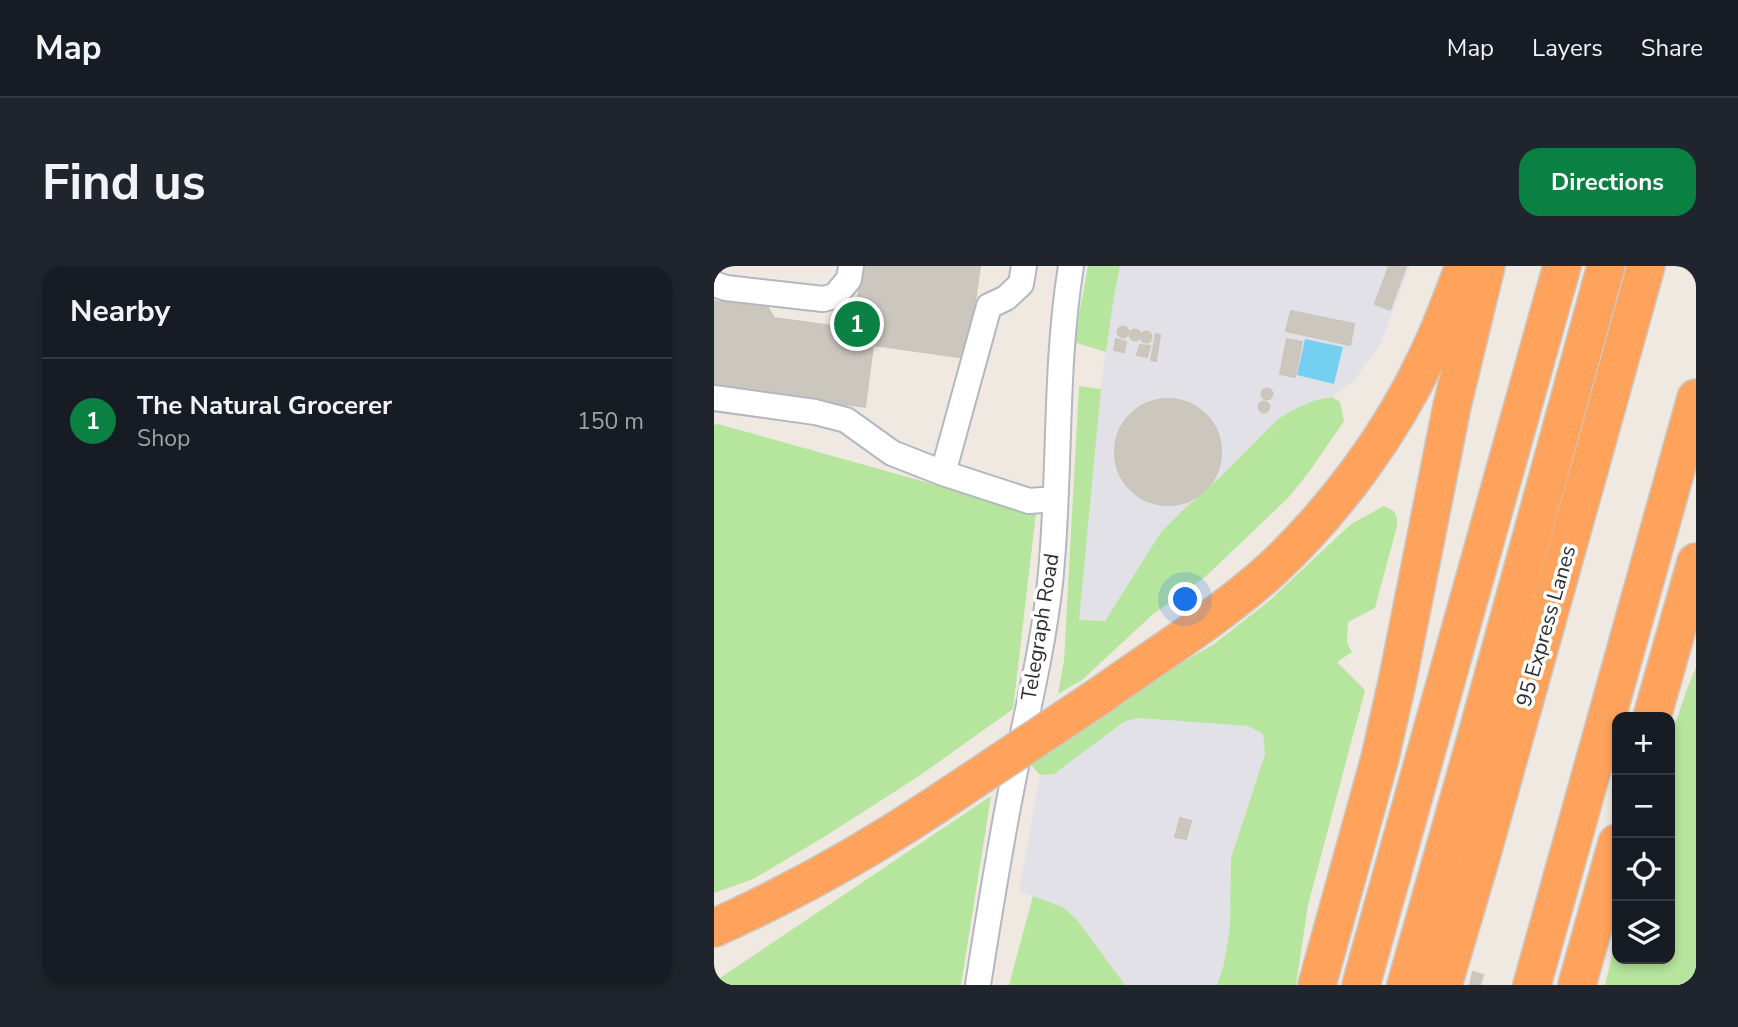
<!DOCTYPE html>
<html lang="en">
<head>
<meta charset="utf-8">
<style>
	body { margin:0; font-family:"Nunito Sans",sans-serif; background:#20242c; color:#f1f3f6 }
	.controls { position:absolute; right:21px; bottom:21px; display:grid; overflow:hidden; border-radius:14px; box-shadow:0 4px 10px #0003 }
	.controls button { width:63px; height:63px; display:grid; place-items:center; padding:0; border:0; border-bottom:2px solid #363941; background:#171b24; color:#f1f3f6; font:35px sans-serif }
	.you { position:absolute; left:472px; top:334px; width:24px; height:24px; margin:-18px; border:5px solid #fff; border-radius:50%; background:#1a73e8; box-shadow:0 0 0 10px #1a73e833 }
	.badge { display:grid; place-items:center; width:46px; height:46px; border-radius:50%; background:#0b8043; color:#fff; font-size:23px; font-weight:700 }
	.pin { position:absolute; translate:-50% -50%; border:4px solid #fff; box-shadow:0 2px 7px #0006 }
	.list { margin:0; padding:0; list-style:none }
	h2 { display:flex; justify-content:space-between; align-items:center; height:91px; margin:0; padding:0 28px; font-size:30px }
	h2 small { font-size:23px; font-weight:400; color:#9ea1a6 }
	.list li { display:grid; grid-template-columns:46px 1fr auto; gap:21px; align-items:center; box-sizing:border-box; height:126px; padding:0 28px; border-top:2px solid #363941 }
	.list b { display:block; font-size:26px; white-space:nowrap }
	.list p { margin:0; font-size:23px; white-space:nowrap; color:#9ea1a6 }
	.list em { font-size:23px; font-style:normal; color:#9ea1a6 }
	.icon { flex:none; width:38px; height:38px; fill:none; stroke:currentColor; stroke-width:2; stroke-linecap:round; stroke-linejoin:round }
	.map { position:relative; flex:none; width:982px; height:719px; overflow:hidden; border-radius:21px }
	header { display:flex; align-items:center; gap:42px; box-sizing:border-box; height:98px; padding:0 35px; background:#171b24; border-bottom:2px solid #363941 }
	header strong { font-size:33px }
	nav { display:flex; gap:38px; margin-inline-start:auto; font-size:24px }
	.intro { display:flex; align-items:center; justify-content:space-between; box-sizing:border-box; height:168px; padding:0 42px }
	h1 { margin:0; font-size:49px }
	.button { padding:18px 32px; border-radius:21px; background:#0b8043; color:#fff; font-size:24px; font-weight:700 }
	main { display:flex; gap:42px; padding:0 42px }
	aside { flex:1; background:#171b24; border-radius:21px; box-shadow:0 4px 10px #0003 }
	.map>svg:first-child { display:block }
</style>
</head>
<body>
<header>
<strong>Map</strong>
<nav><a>Map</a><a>Layers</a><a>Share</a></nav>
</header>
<div class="intro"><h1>Find us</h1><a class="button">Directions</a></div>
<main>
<aside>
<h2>Nearby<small></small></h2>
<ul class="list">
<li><span class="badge">1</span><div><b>The Natural Grocerer</b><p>Shop</p></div><em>150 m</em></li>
</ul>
</aside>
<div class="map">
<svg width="982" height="719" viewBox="0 0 982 719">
	<rect width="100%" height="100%" fill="#efe9e1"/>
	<path fill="#e3e1e8" d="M406 0H696L667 77 639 116 618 131 602 134 544 172 506 211 468 245 447 266 391 355 364 354 387 118 400 30Z
		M425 452 534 460 549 468 551 488 517 592 516 660 510 698 503 719H411L364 655 349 641 305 625 326 509 340 508 411 455Z"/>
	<path fill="#b6e59e" d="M374 0H406L400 30 392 86 360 76Z
		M365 120 387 123 365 354 391 355 447 266 468 245 506 211 564 153 583 142 602 134 618 131 626 136 630 155 595 206 574 232 491 311 438 349 368 414 344 428 350 395Z
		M4 158 322 247 299 443 205 510 110 571 39 613 0 627V159Z
		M670 240C681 244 684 248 683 260L661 342 634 356 633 377 638 386 623 396 651 424 594 639 582 719H503L510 698 516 660 517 592 551 488 549 468 534 460 425 452 411 455 340 508 326 509 318 500 317 492 398 438 500 378 555 335 637 258Z
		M982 401V719H891L903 669V693H956V473L972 426Z
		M277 530 247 719H0V716Z
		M319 630 349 641 364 655 411 719H295Z"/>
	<path fill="#75cff0" d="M591 73 629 81 620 118 583 109Z"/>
	<path fill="#cbc7bf" stroke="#cbc5ba" stroke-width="2" d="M148 0H266L253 92 159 79 151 141 0 121V35L54 42 60 52 140 63Z
		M675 0H692L676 44 661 38Z
		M577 45 640 58 636 79 572 65Z
		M403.5 66a5.5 5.5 0 1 1 11 0a5.5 5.5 0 1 1-11 0Z
		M415.5 69a5.5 5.5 0 1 1 11 0a5.5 5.5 0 1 1-11 0Z
		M426.5 71a5.5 5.5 0 1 1 11 0a5.5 5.5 0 1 1-11 0Z
		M442 68 446 69 442 95 437 94Z
		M402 73 412 76 410 86 400 84Z
		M573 73 588 76 581 111 566 108Z
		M426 79 436 80 433 91 423 89Z
		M547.5 128a5.5 5.5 0 1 1 11 0a5.5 5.5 0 1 1-11 0Z
		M401 186a53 53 0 1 1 106 0a53 53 0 1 1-106 0Z
		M544.5 141a5.5 5.5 0 1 1 11 0a5.5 5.5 0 1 1-11 0Z
		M466 552 477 555 472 573 461 571Z
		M759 706 769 709 766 719H756Z"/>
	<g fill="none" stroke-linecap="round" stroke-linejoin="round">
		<defs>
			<path id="minor" d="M0 18 12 22 109 33 121 30 135 13 137 0
				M0 132 101 146 132 154 178 187 229 207 315 235 341 233
				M229 207 275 40 292 32 307 18 310 0
				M264 719C275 649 286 579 300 510 313 446 329 382 336 317 347 212 340 105 357 0"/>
			<path id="highway" d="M387 429C444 388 506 350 558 303 621 244 678 167 714 89 728 60 739 30 750 0
				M938 451 982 296
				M0 662C78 627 151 586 222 539
				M603 719 666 492 684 412 738 140 772 0
				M647 719 848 0
				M692 719 758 487 892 0
				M729 719 765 598 932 0
				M818 719 982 132
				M863 719 903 577"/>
		</defs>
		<use href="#minor" stroke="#b4b7c1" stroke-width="28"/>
		<use href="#highway" stroke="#c9c9c9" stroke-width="40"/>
		<use href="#minor" stroke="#fff" stroke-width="24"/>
		<use href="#highway" stroke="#ffa35c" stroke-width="37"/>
		<defs>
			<path id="highway-bridge" d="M222 539 387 429"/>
		</defs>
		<use href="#highway-bridge" stroke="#c9c9c9" stroke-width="40" stroke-linecap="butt"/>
		<use href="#highway-bridge" stroke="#ffa35c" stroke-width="37"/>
	</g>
	<g text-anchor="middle" stroke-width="7" stroke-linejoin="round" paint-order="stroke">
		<g font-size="21" fill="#2e2e2e" stroke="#fff">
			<text transform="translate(832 360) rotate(-74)" y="7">95 Express Lanes</text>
			<text transform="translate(326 361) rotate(-81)" y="7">Telegraph Road</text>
		</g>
	</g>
</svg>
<div class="controls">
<button>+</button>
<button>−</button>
<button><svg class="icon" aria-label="locate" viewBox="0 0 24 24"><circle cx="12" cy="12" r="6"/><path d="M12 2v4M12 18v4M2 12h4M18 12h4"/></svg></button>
<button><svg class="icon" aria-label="layers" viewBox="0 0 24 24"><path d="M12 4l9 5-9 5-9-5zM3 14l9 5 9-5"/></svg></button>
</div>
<div class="you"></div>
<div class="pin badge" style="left:143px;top:58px">1</div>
</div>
</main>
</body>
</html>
